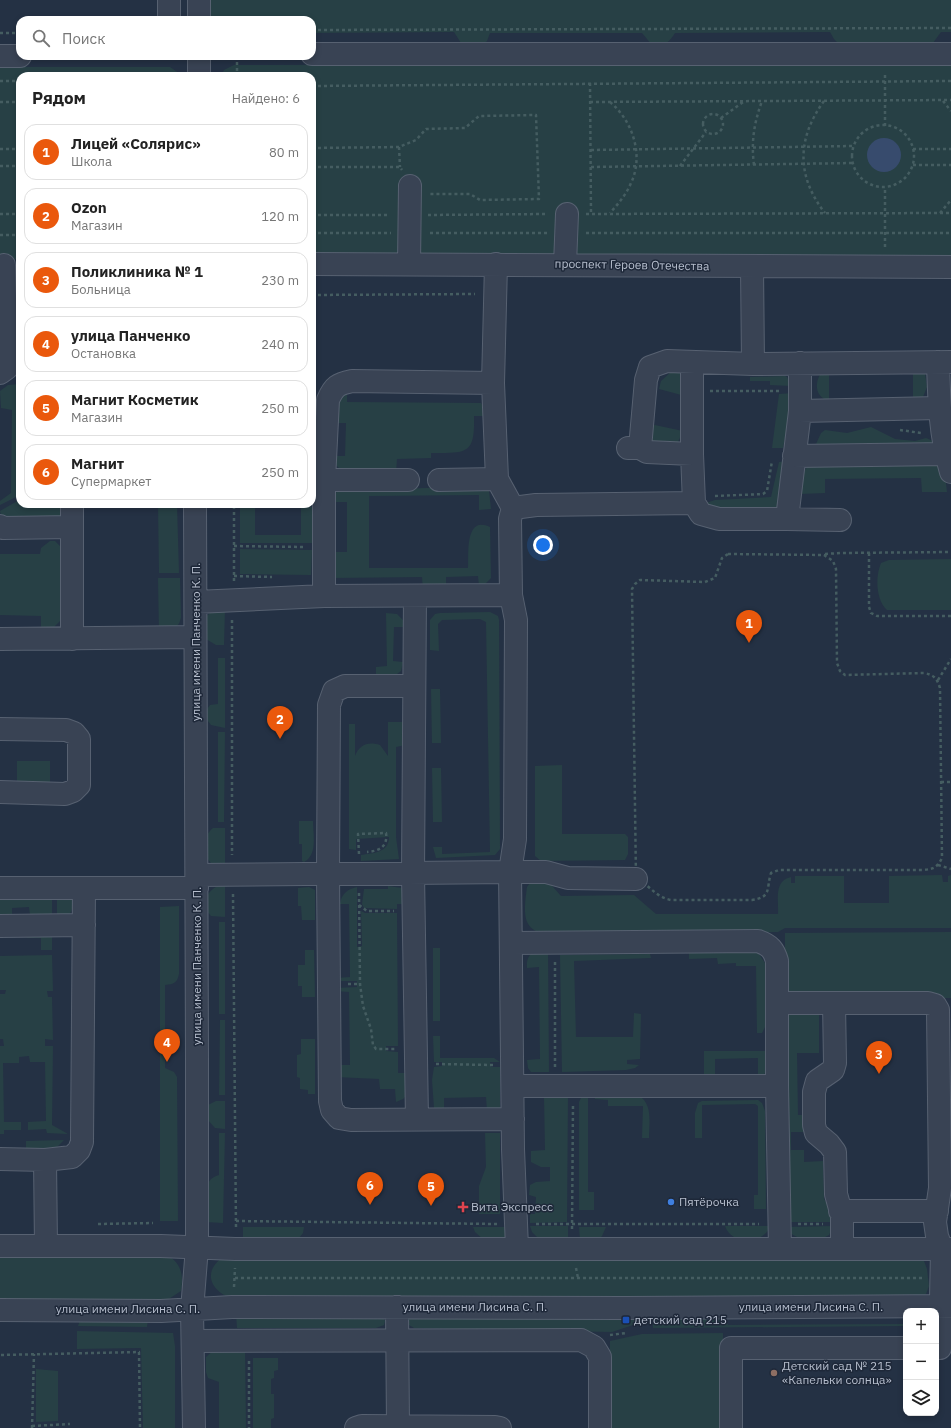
<!DOCTYPE html>
<html lang="ru">
<head>
<meta charset="utf-8">
<style>
	body { margin:0; font-family:"IBM Plex Sans",sans-serif; background:#f6f6f6; color:#222 }
	.controls { position:absolute; right:12px; bottom:12px; display:grid; overflow:hidden; border-radius:8px; box-shadow:0 2px 6px #0003 }
	.controls button { width:36px; height:36px; display:grid; place-items:center; padding:0; border:0; border-bottom:1px solid #e0e0e0; background:#fff; color:#222; font:20px sans-serif }
	.you { position:absolute; left:543px; top:545px; width:14px; height:14px; margin:-10px; border:3px solid #fff; border-radius:50%; background:#1a73e8; box-shadow:0 0 0 6px #1a73e833 }
	.badge { display:grid; place-items:center; width:26px; height:26px; border-radius:50%; background:#ea580c; color:#fff; font-size:13px; font-weight:700 }
	.pin { position:absolute; translate:-50% -33px; filter:drop-shadow(0 1px 2px #0008) }
	.pin::after { content:''; position:absolute; top:21px; width:14px; height:12px; background:inherit; clip-path:polygon(0 0,100% 0,50% 100%) }
	.list { margin:0; padding:0; list-style:none }
	h2 { display:flex; justify-content:space-between; align-items:center; height:52px; margin:0; padding:0 16px; font-size:17px }
	h2 small { font-size:13px; font-weight:400; color:#767676 }
	.list li { display:grid; grid-template-columns:26px 1fr auto; gap:12px; align-items:center; box-sizing:border-box; height:56px; margin:0 8px 8px; padding:0 8px; border:1px solid #e0e0e0; border-radius:12px }
	.list b { display:block; font-size:15px; white-space:nowrap }
	.list p { margin:0; font-size:13px; white-space:nowrap; color:#767676 }
	.list em { font-size:13px; font-style:normal; color:#767676 }
	.icon { flex:none; width:22px; height:22px; fill:none; stroke:currentColor; stroke-width:2; stroke-linecap:round; stroke-linejoin:round }
	.map { position:relative; flex:none; width:951px; height:1428px; overflow:hidden }
	.search { position:absolute; background:#fff; box-shadow:0 2px 6px #0003; left:16px; top:16px; width:300px; height:44px; display:flex; align-items:center; gap:10px; box-sizing:border-box; padding:0 14px; border-radius:12px; color:#767676; font-size:15px }
	.panel { position:absolute; background:#fff; box-shadow:0 2px 6px #0003; left:16px; top:72px; width:300px; height:436px; border-radius:12px }
	.map>svg:first-child { display:block }
</style>
</head>
<body>
<div class="map">
<svg width="951" height="1428" viewBox="0 0 951 1428">
	<rect width="100%" height="100%" fill="#243144"/>
	<path fill="#274045" d="M210 0H951V32H941L930 47 839 44 834 39 830 32 675 33C669 43 664 46 652 45L642 33H490L487 41 480 47 461 43 454 32 312 33V20H210Z
		M951 64V255L312 256V76H221L224 70 234 65Z
		M0 67H170L183 76H20V259H0Z
		M823 370H829V401C814 397 814 381 823 370Z
		M913 370 925 374 927 387 923 397 913 400Z
		M671 372H677L682 374 685 396 659 389 661 381Z
		M785 376 787 377 791 386 770 385V381H750V377Z
		M20 384V468L17 469 18 488H20V495L0 505V501L11 493 12 410 1 408 0 391 8 385Z
		M347 389V402L481 403 487 416H474C475 455 467 453 431 453V458L397 459 396 472 341 470 334 463 332 456H345L346 423H333L334 402Z
		M794 393 783 448H772L779 394Z
		M650 424 683 431 678 442 653 444 650 440Z
		M871 427 895 439 915 441 926 438 933 441V443L816 444 821 433 825 430 847 433Z
		M789 461 778 507 770 511 715 512 706 503 715 500 771 497 779 462Z
		M810 464H938L945 475 947 492H922L921 478 825 479V493L800 494 801 474Z
		M470 487 486 488 489 491 491 509 479 510V495L369 496V568H468C469 556 464 515 490 527L491 578 485 584 479 586 478 576 446 577V589L423 590 422 577 332 578 335 552H347V502H334L335 494 339 490Z
		M19 500 20 504H64L65 514 60 517 2 519 0 511Z
		M158 504H177L179 573H159Z
		M240 506H255V535H301V507H312V543H240Z
		M50 541H55L61 547 60 621 53 628H41V616L0 615V554H40L41 548Z
		M240 549 312 550 311 575 240 574Z
		M951 559V610H887C876 600 875 577 881 563L889 560Z
		M158 578H180L181 617C179 630 170 630 159 633Z
		M214 609H225L224 645H216L206 639V617Z
		M490 612 498 616 499 620 500 849 495 855 436 858 433 847H442V854L490 852 486 622 480 619 442 620 438 624 439 651 430 650V620L435 614 440 613Z
		M386 613 397 614 403 620V627H394L393 661 403 662 401 671 397 674 376 675V667L387 666Z
		M218 658H225V728L211 725 205 717 207 709 210 705 218 704Z
		M431 689H440L441 743H432Z
		M388 722H405V745L396 747V837L399 859 361 861V855C373 853 389 853 389 837L356 839V850L349 849V724H355V756C359 745 368 741 380 745L388 756Z
		M218 732H225L224 822H218Z
		M17 761H50V783H17Z
		M562 765V834H625L628 837V854L625 860 541 861 535 856V766Z
		M432 768H441L442 822H433Z
		M299 821H313C313 835 318 854 304 862L302 861V844H299Z
		M213 828H225V866L212 864C201 854 202 837 213 828Z
		M942 875 943 882H948V876L951 875V928H785L778 932 549 934C520 932 524 910 527 887L530 883 546 879 561 896 634 895 656 914H778C779 901 773 881 791 877V883H795V876H844V903H889V876Z
		M225 884V917L211 916C198 903 209 886 225 884Z
		M388 886 402 888 403 904H397V909L364 908 362 904 364 889H388Z
		M309 887 315 890V920H302L301 906H298V888Z
		M357 887V947L362 946 361 911 365 913H397L398 1046H386V1051L398 1052V1073H407L406 1096 403 1099 396 1102 395 1089H380L379 1079 336 1077 337 1065H350L349 992 336 991V988L357 987V981H336V978L350 977 349 904H340C341 894 348 889 357 887Z
		M57 892 73 899 74 905 69 916 57 920Z
		M0 899H52V916L30 915 29 907 12 908V917H0Z
		M179 906V974C177 983 174 984 165 985V1068L174 1072 177 1077 178 1221H160V907Z
		M219 922H225V1014H219Z
		M951 932V998H785V933Z
		M52 933V950H41V938H27V934Z
		M433 948H440V1021H433Z
		M548 949 549 1072H531L528 1068 527 1060 540 1059 539 967 527 968C526 952 535 951 548 949Z
		M305 950H314L315 997H302V986H298V965H305Z
		M754 952 759 954 765 963V1027L762 1033H757L756 966H736V963L718 964 717 958 689 959V953Z
		M650 954 651 958 574 961 576 1037H633L634 1013 641 1014 640 1059 627 1060V1064L639 1065 635 1068 626 1070 562 1072 560 955Z
		M52 955 53 991H47L48 997H52L53 1040 45 1039V1046H53L52 1125 68 1134 47 1133 46 1129 28 1130V1122L46 1121 45 1062H30L29 1056 19 1057V1063H3L4 1122H21V1130H4V1134H0V1046H4L3 1039H0V994H5L6 990H0V956Z
		M785 1010H819V1053H797L798 1115H805V1132H791V1150H804V1162L823 1161 824 1199 835 1214V1222H787Z
		M220 1020H225V1095H219Z
		M433 1036H440V1058H494L500 1062H490L491 1067H500V1108L487 1111 486 1097 444 1098V1110H436L434 1108 432 1080 434 1067 442 1066V1062H434Z
		M301 1039H315V1094H308V1090L300 1089V1078L297 1077V1055L301 1054Z
		M704 1051H766L765 1073 762 1077H758V1058L715 1059V1077H704Z
		M588 1095V1192H594V1210H579V1102L582 1096Z
		M595 1095 639 1096C653 1104 649 1123 649 1138H642L643 1106H608V1100L595 1099Z
		M568 1096 567 1222 530 1223V1214H535L536 1197 529 1195 530 1185 536 1182 550 1181V1167H541L531 1162V1151L545 1150 544 1097Z
		M758 1100 762 1103 765 1111 766 1209H754V1195H758V1106L755 1104 702 1105V1138H695V1113L698 1103 702 1101Z
		M216 1101H225V1129L215 1128 207 1119 208 1105Z
		M219 1133H225L223 1223 206 1222C206 1206 199 1180 219 1175Z
		M485 1133H500V1214H479V1186L486 1167Z
		M64 1140 57 1147 26 1150V1141Z
		M530 1226H568V1240L538 1238 532 1232Z
		M725 1226H770C764 1245 731 1245 725 1226Z
		M833 1226 829 1235C818 1242 792 1242 787 1227Z
		M243 1227H304L303 1233 299 1238 243 1241Z
		M473 1227H511L507 1237 503 1240H484L475 1232Z
		M579 1227H606L602 1236 599 1239 580 1240Z
		M0 1252 167 1255C181 1263 184 1275 181 1291L164 1302 0 1304Z
		M225 1256 915 1257 924 1261 927 1269 929 1286 926 1294 918 1298 226 1296C206 1286 206 1267 225 1256Z
		M236 1314 383 1317 385 1321 384 1325 376 1328H237Z
		M409 1317H645V1321L612 1332 414 1328 409 1325 407 1320Z
		M653 1317 725 1318 728 1325 906 1324V1326L653 1328Z
		M148 1318 147 1327 78 1326 80 1320Z
		M77 1331 173 1333 175 1346V1428H143L141 1348 77 1349Z
		M723 1333 724 1428H609L610 1341 642 1334Z
		M245 1348 246 1428H219V1382L208 1378 206 1372V1357L214 1350Z
		M253 1358H278V1370L274 1371V1378L271 1379V1394H274V1418L271 1419V1428H253Z
		M36 1369 58 1371V1421L36 1422Z"/>
	<path fill="#374b6d" d="M867 155a17 17 0 1 1 34 0a17 17 0 1 1-34 0Z"/>
	<g fill="none" stroke-linecap="round" stroke-linejoin="round">
		<defs>
			<path id="minor" d="M199 0V20
				M169 20V0
				M312 54H951
				M0 56H20
				M199 56V76
				M312 264 951 267
				M409 264 410 186
				M496 264 493 383 497 479 513 508 510 519 511 595 516 620 515 839 510 872 513 1149 517 1248
				M565 265 567 214
				M752 267 753 364
				M692 362V454L694 503 701 514 719 519H787L800 411V363
				M938 362C939 399 940 436 951 472
				M0 373 7 368 4 265
				M800 411 939 408
				M628 448H640L647 452 692 454
				M640 448 646 380 650 367 667 361 753 364 951 362
				M794 456 946 454
				M324 480H408
				M439 480 497 479
				M513 508 536 505 694 503
				M787 519 840 520
				M0 526 3 528 72 527V504
				M324 596V480L328 400C334 386 338 384 352 381L493 383
				M415 596 413 874 417 1119
				M196 602 324 596 511 595
				M0 639 195 637
				M72 639V527
				M414 686H345L334 691 329 705 328 874 330 1101 332 1110 339 1118 351 1120 513 1119
				M0 729 66 730 74 733 79 739V785L73 791 65 794 0 792
				M197 875 510 872H546L568 878 636 879
				M0 888H197
				M0 926 84 925
				M512 943 758 941C770 945 774 950 777 961V1086L780 1249
				M777 1003H928L935 1005 938 1010 940 1188 935 1222 937 1236 942 1250 940 1348
				M834 1003 835 1063 833 1070 817 1081 814 1092V1125L816 1133 829 1144 835 1152 836 1194 842 1216V1249
				M513 1086H777
				M0 1159 45 1160
				M840 1211H937
				M0 1246H161L235 1249H951
				M46 1246 45 1160 72 1157 79 1150 82 1142 84 888
				M397 1307 398 1427
				M0 1310 161 1311 232 1307 625 1308 951 1306
				M193 1341 581 1340 594 1347 600 1357V1428
				M194 1428 192 1310 197 1247V1058L195 504
				M356 1428 362 1426 495 1427 500 1428
				M731 1428V1348H906"/>
		</defs>
		<use href="#minor" stroke="#576171" stroke-width="24"/>
		<path stroke="#455d61" stroke-width="2.5" stroke-dasharray="3 3" stroke-linecap="butt" d="M312 30 951 28
			M0 33H20
			M237 56V76
			M0 81H20
			M590 83 591 214
			M312 86 951 81
			M824 101C797 138 796 176 825 213
			M943 101 951 111
			M0 102H20
			M590 102 951 100
			M610 102C633 121 644 156 631 183 626 195 618 204 610 213
			M703 124a10 10 0 1 1 20 0a10 10 0 1 1-20 0Z
			M721 118 743 102
			M852 156a31 31 0 1 1 62 0a31 31 0 1 1-62 0Z
			M885 126V73
			M399 147 400 167
			M312 148 399 147 416 140 426 129 465 128 479 116 536 115 539 199 480 200 470 194H429
			M0 149H20
			M913 149H951
			M591 150 854 146
			M754 165C751 142 754 123 762 101
			M913 165H951
			M0 166H20
			M680 166 706 132
			M312 167H400L402 170
			M591 167 853 163
			M940 213 951 200
			M0 214H20
			M586 214 951 213
			M312 215H389
			M428 215 547 214
			M312 233H391
			M430 233H547
			M586 233H951
			M0 235H20
			M885 247V187
			M312 295 475 294
			M710 391H781
			M900 430 921 433
			M715 496 763 494 767 491 772 461
			M234 546 305 547
			M869 553V607L871 613 877 616H951
			M728 554 824 555 833 561 836 569 837 663 840 671 845 675 924 673C934 675 937 678 940 688L942 858C937 868 933 869 923 870H779L771 873C766 889 772 897 752 900H671C655 897 650 885 636 879L632 589 635 584 640 580 705 582 715 578 722 558Z
			M825 554 840 553 951 552
			M234 576 272 577
			M234 581V504
			M232 620V855
			M938 680 951 659
			M941 782H951
			M359 854 358 834 386 833C388 847 379 851 367 852
			M938 865 951 869
			M359 893 360 984 363 1006 371 1029 373 1045 376 1049H396
			M233 894 236 1229
			M359 905 367 911H394
			M555 962V1067
			M348 984H360
			M436 1064 493 1065
			M236 1221 497 1224
			M98 1224 153 1223
			M536 1224H759
			M798 1224H823
			M572 1229 573 1104
			M576 1268 578 1278
			M235 1278H922
			M234 1287 235 1268
			M610 1335 626 1333
			M1 1355 139 1352 140 1428
			M249 1361V1428
			M32 1426 70 1424
			M32 1428 34 1354"/>
		<use href="#minor" stroke="#394354" stroke-width="22"/>
	</g>
	<circle fill="#3f7fe0" stroke="#1e2839" stroke-width="1.5" cx="671" cy="1202" r="4"/>
	<path fill="#e0444e" stroke="#1e2839" stroke-width="1.5" d="M461 1201h4v4h4v4h-4v4h-4v-4h-4v-4h4z"/>
	<rect fill="#1a4fb4" stroke="#1e2839" stroke-width="1.5" x="622" y="1316" width="8" height="8" rx="2"/>
	<circle fill="#8d6e63" stroke="#1e2839" stroke-width="1.5" cx="774" cy="1373" r="4"/>
	<g text-anchor="middle" stroke-width="3" stroke-linejoin="round" paint-order="stroke">
		<g font-size="12" fill="#b6becd" stroke="#1e2839">
			<text transform="translate(632 265) rotate(1)" y="4">проспект Героев Отечества</text>
			<text transform="translate(196 642) rotate(-90)" y="4">улица имени Панченко К. П.</text>
			<text transform="translate(197 966) rotate(-90)" y="4">улица имени Панченко К. П.</text>
			<text x="475" y="1311">улица имени Лисина С. П.</text>
			<text x="811" y="1311">улица имени Лисина С. П.</text>
			<text x="128" y="1313">улица имени Лисина С. П.</text>
		</g>
		<g font-size="12" fill="#b6becd" stroke="#1e2839" text-anchor="start">
			<text x="679" y="1206">Пятёрочка</text>
			<text x="471" y="1211">Вита Экспресс</text>
			<text x="634" y="1324">детский сад 215</text>
			<text x="782" y="1370">Детский сад № 215<tspan x="782" dy="14">«Капельки солнца»</tspan></text>
		</g>
	</g>
</svg>
<div class="controls">
<button>+</button>
<button>−</button>
<button><svg class="icon" aria-label="layers" viewBox="0 0 24 24"><path d="M12 4l9 5-9 5-9-5zM3 14l9 5 9-5"/></svg></button>
</div>
<div class="you"></div>
<div class="pin badge" style="left:749px;top:643px">1</div>
<div class="pin badge" style="left:280px;top:739px">2</div>
<div class="pin badge" style="left:879px;top:1074px">3</div>
<div class="pin badge" style="left:167px;top:1062px">4</div>
<div class="pin badge" style="left:431px;top:1206px">5</div>
<div class="pin badge" style="left:370px;top:1205px">6</div>
<div class="search"><svg class="icon" aria-label="search" viewBox="0 0 24 24"><circle cx="10" cy="10" r="6"/><path d="M15 15l6 6"/></svg>Поиск</div>
<section class="panel">
<h2>Рядом<small>Найдено: 6</small></h2>
<ul class="list">
<li><span class="badge">1</span><div><b>Лицей «Солярис»</b><p>Школа</p></div><em>80 m</em></li>
<li><span class="badge">2</span><div><b>Ozon</b><p>Магазин</p></div><em>120 m</em></li>
<li><span class="badge">3</span><div><b>Поликлиника № 1</b><p>Больница</p></div><em>230 m</em></li>
<li><span class="badge">4</span><div><b>улица Панченко</b><p>Остановка</p></div><em>240 m</em></li>
<li><span class="badge">5</span><div><b>Магнит Косметик</b><p>Магазин</p></div><em>250 m</em></li>
<li><span class="badge">6</span><div><b>Магнит</b><p>Супермаркет</p></div><em>250 m</em></li>
</ul>
</section>
</div>
</body>
</html>
